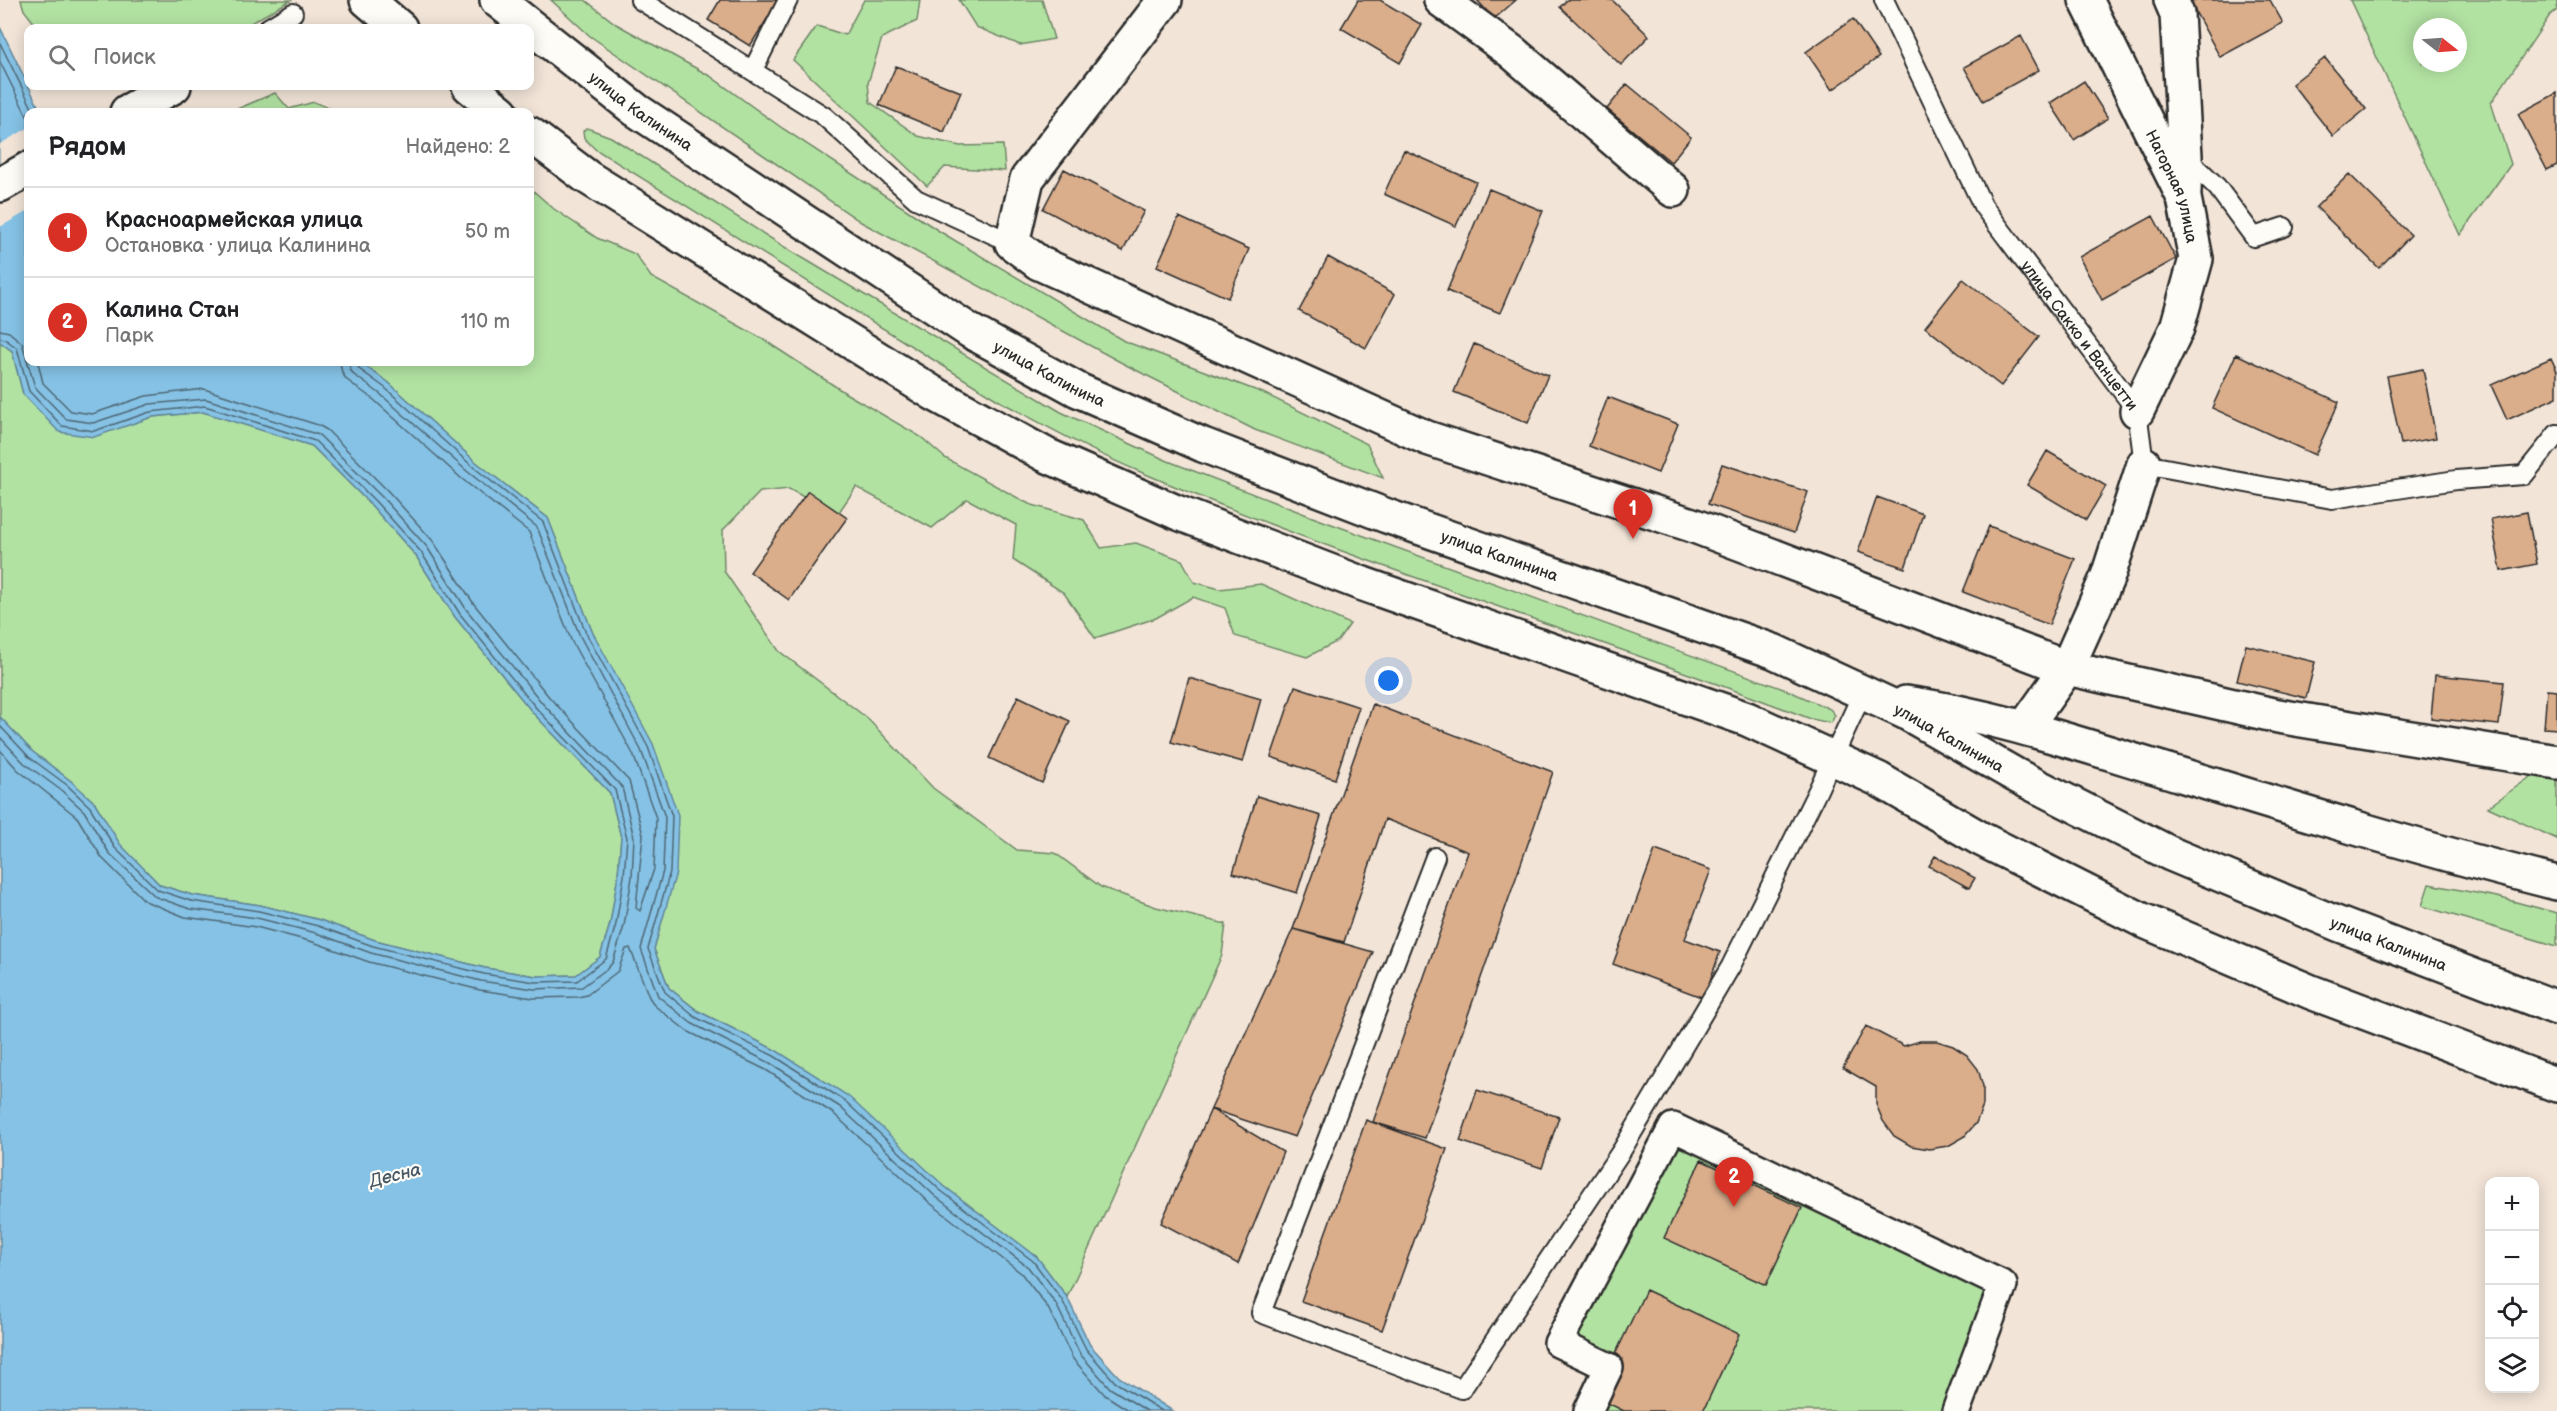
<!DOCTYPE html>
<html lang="ru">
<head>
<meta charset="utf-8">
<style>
	body { margin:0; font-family:"Balsamiq Sans",sans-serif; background:#f6f6f6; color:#202124 }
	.controls { position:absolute; right:18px; bottom:18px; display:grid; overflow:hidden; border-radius:12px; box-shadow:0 3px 15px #0003 }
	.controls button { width:54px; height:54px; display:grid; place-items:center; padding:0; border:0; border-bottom:2px solid #e0e0e0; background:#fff; color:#202124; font:30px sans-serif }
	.compass { position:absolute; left:2413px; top:18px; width:54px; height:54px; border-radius:50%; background:#fff; box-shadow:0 3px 15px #0003; rotate:107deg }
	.you { position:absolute; left:1389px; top:681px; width:21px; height:21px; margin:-15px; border:4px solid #fff; border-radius:50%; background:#1a73e8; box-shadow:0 0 0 9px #1a73e833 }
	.badge { display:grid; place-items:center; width:39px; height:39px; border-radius:50%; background:#d93025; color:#fff; font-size:20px; font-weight:700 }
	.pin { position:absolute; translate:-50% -50px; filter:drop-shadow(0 2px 3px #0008) }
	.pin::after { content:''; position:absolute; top:32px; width:21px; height:18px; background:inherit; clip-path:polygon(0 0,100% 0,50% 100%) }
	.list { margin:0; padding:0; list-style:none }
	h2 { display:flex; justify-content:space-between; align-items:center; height:78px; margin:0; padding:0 24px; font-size:26px }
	h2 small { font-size:20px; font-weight:400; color:#757577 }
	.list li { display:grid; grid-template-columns:39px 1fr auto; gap:18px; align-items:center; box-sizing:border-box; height:90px; padding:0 24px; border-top:2px solid #e0e0e0 }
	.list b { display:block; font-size:22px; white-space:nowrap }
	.list p { margin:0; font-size:20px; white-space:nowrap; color:#757577 }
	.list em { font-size:20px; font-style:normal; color:#757577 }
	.icon { flex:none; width:33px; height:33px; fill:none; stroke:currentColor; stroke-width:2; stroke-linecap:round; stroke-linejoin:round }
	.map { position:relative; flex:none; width:2557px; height:1411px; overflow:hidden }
	.search { position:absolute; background:#fff; box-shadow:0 3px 15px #0003; left:24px; top:24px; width:510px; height:66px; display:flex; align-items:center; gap:15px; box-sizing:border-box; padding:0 21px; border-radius:12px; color:#757577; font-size:22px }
	.panel { position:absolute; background:#fff; box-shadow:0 3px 15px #0003; left:24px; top:108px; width:510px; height:258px; border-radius:12px }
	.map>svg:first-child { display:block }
</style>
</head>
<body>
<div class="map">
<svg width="2557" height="1411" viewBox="0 0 2557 1411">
	<rect width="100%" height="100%" fill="#f2e4d7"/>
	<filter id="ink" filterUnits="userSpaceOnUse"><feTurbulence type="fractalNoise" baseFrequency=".0167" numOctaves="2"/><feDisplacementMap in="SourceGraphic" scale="12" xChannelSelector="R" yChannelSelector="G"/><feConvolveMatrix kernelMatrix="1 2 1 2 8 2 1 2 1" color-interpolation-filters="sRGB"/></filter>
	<g filter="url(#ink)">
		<path fill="#b2e2a2" stroke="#6e8666" stroke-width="1.5" fill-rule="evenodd" d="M21 0H291L242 28H38L24 10Z
			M551 0H585L616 24 710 76 782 128 939 231 1124 341 1263 393 1367 444 1383 478 1255 430 1124 364 861 222 590 36Z
			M864 0H920L917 21 882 38 868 83 870 102 918 136 960 146 1003 145 1005 171 945 167 927 186 793 60 817 26 845 35Z
			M959 0H1042L1054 39 1020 45 976 27Z
			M2350 0H2557V10L2550 15 2491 103 2511 164 2460 235ZM2422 27H2458V63H2422Z
			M275 93 289 109 314 102 334 110 333 112H230Z
			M587 128 611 137 786 248 1061 412 1168 461 1315 518 1789 691 1830 709 1835 715 1831 723 1811 719C1590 634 1362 566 1143 473 1094 453 1048 427 1001 402L595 149 584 138 583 131Z
			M530 188 554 209 597 238 635 254 651 277 761 338 847 394 921 437 945 458 1029 504 1084 520 1101 548 1136 543 1182 560 1194 582 1220 589 1261 584 1350 624 1338 641 1307 657 1235 636 1225 608 1193 597 1156 618 1095 638 1064 593 1013 560 1016 525 967 499 932 528 856 487 837 515 789 489 760 492 723 530 724 571 779 651 867 718 933 788 1017 850 1055 853 1101 887 1156 907 1226 924 1222 955 1067 1297 1037 1257 944 1186 777 1051 698 1011 669 988 654 949 664 913 592 631 548 518 476 462 388 382 359 362H530Z
			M0 342 12 351 23 394 125 426 152 417 203 412 312 446 372 506 416 556 455 617 533 713 610 793 621 837 618 875 610 924 600 957 577 975 536 976 485 968 375 940 320 920 260 905 192 895 160 885 119 844 95 803 71 781 33 752 0 717Z
			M2536 773 2557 781V839L2488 807Z
			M2429 884 2497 897 2557 913V946L2422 906Z
			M1673 1131 2002 1284 1955 1411H1588L1609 1367 1558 1343Z"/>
		<path fill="#85c2e5" stroke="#61869b" stroke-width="1.5" d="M0 27 41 112H28V362H359L388 382 476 462 548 518 592 631 653 744 678 815 676 873 654 949 669 988 698 1011 777 1051 848 1096 944 1186 1037 1257 1067 1297 1090 1345 1119 1377 1173 1411H0V717L33 752 71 781 95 803 120 844 160 885 192 895 260 905 320 920 375 940 485 968 536 976 576 975 600 957 610 924 618 875 621 837 610 793 533 713 455 617 416 556 372 506 312 446 203 412 152 417 94 437 59 432 23 394 12 351 0 342Z"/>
		<path fill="#f2e4d7" d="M28 128V211L0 227V144Z"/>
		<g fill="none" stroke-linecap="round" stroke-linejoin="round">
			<path stroke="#4f6775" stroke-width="1.5" d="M0 43 34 112
				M0 62 28 118
				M0 330 9 332 22 343 35 387 66 419 93 423 150 404 206 399 319 435 382 497 427 547 466 609 543 704 622 787 634 838 632 877 624 926 613 962 608 968 582 987 534 989 481 981 371 953 316 933 257 918 190 909 156 897 109 853 84 811 62 791 24 763 0 737
				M0 338 5 339 17 348 29 391 62 426 94 431 150 412 205 406 315 441 376 502 421 552 460 614 537 709 615 790 627 838 624 876 616 924 606 959 577 981 535 982 484 974 373 946 318 926 259 911 191 901 158 890 115 848 90 807 67 785 29 757 0 726
				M38 362 43 383 71 411 92 414 146 396 204 389 318 425 327 430 388 491 433 541 474 604 550 698 629 781 643 835 636 908 640 911 654 869 656 818 633 754 571 640 529 532 462 479 374 400 347 380 342 373 340 362
				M349 362 350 369 354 375 379 393 468 472 537 527 580 636 641 750 665 817 663 871 641 949 658 996 691 1023 770 1063 840 1107 935 1196 1028 1267 1056 1304 1080 1354 1110 1388 1147 1411
				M357 362 359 369 384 387 472 466 543 522 586 633 648 747 672 816 670 872 648 949 665 992 695 1017 774 1056 845 1101 940 1190 1033 1261 1062 1300 1086 1349 1115 1382 1162 1411
				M0 750 18 770 77 817 102 858 145 901 185 917 256 927 313 942 369 962 480 990 533 998 578 997 587 995 618 971 626 949 630 948 649 997 655 1006 687 1031 766 1070 834 1114 930 1203 1021 1273 1048 1308 1073 1359 1105 1395 1130 1411"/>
		</g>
		<path fill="#daad8b" stroke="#2b2b2b" stroke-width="1.5" d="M720 0H779L750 46 708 20Z
			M1358 0H1380L1422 25 1400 63 1341 28Z
			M1477 0H1516L1494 19Z
			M1567 0H1612L1649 36 1621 65 1560 7Z
			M2194 0H2270L2283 23 2220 57 2190 2Z
			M1853 19 1879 57 1832 90 1806 52Z
			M2021 36 2039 70 1983 101 1964 67Z
			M2325 58 2366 109 2333 136 2292 84Z
			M896 66 961 92 944 132 879 105Z
			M2084 81 2108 118 2074 140 2050 103Z
			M1627 84 1691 137 1671 162 1607 109Z
			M2557 93V165L2547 170 2518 114Z
			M1404 150 1476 182 1456 226 1384 194Z
			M1064 169 1144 211 1123 251 1043 209Z
			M2349 174 2411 235 2379 268 2316 207Z
			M1489 189 1543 211 1500 313 1447 291Z
			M2153 216 2176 259 2102 300 2079 257Z
			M1179 217 1249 249 1228 298 1157 266Z
			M1328 257 1395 294 1366 348 1299 311Z
			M1963 279 2039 337 2001 386 1925 327Z
			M1474 344 1548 375 1528 423 1454 392Z
			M2236 354 2339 402 2315 455 2212 408Z
			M2551 358 2557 371V397L2507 420 2491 385Z
			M2423 369 2436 438 2401 444 2387 376Z
			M1608 397 1678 424 1658 473 1589 446Z
			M2047 451 2106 486 2086 520 2027 485Z
			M1722 464 1808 492 1794 533 1708 504Z
			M808 491 847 518 789 600 750 572Z
			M1877 497 1923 514 1905 568 1858 552Z
			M2527 512 2537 564 2501 571 2491 519Z
			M1989 526 2075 559 2049 625 1963 592Z
			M2246 645 2315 662 2306 698 2237 681Z
			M2435 675 2504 682 2499 725 2431 718Z
			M1189 678 1261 699 1243 762 1171 742Z
			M1295 686 1359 707 1335 779 1271 757Z
			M2547 690 2557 691V729L2544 728Z
			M1018 696 1070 721 1042 783 989 758Z
			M1373 704 1553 772 1425 1138 1373 1122 1468 852 1385 819 1344 942 1293 929Z
			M1257 796 1321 816 1297 893 1233 873Z
			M1655 850 1711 870 1685 939 1720 952 1704 998 1613 964Z
			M1935 856 1975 878 1969 888 1929 866Z
			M1293 929 1373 952 1295 1137 1211 1109Z
			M1866 1026 1904 1046 1920 1041H1937L1953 1046 1967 1055 1978 1069 1983 1086V1105L1976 1123 1964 1137 1948 1146 1929 1149 1911 1146 1894 1136 1883 1121 1876 1104V1087L1843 1068Z
			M1477 1090 1559 1117 1542 1168 1460 1141Z
			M1211 1109 1283 1152 1238 1264 1161 1223Z
			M1366 1120 1447 1149 1382 1330 1301 1301Z
			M1701 1160 1802 1208 1766 1285 1664 1238Z
			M1646 1290 1739 1334 1703 1411H1624L1595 1397Z"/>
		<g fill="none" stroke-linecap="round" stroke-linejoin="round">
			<defs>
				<g id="service">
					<path d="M640 0 824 116 916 199 1012 243"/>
					<path id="s1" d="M1884 0 1983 206 2137 411 2144 464 2332 499 2456 480 2524 475 2557 434"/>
					<path d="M268 28 293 13"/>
					<path d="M753 70 788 0"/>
					<path d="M2185 156 2217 187 2254 237 2284 227"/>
					<path d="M1435 857 1261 1313 1462 1389 1622 1150 1731 966 1818 790 1863 692"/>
				</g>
				<path id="pedestrian" d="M1588 1411 1609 1367 1558 1343 1673 1127 2003 1285 1956 1411"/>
				<g id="minor">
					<path d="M1165 0 1027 179 1012 243 1039 263 1427 438 1692 525 2067 668 2278 716 2557 762"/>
					<path d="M1441 0 1512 52 1673 190"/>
					<path id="s2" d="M2086 0 2184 198 2196 259 2177 328 2137 411"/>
					<path d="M2171 0 2177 14 2185 156 2184 192"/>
					<path d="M127 112 174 86"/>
					<path d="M0 185 28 169"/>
					<path d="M2025 727 2067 668 2108 576 2144 464"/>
				</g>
				<g id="primary">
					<path d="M367 0 400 28"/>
					<path id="s3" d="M497 0 636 110 970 331 1078 390 1203 445 1387 516 1773 651 1905 712 2017 776 2171 854 2338 924 2557 1008"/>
					<path d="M469 86 501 112"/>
					<path d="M530 134 587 177 933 393 1046 455 1176 512 1363 584 1747 719 1878 779 1981 839 2142 920 2311 992 2557 1085"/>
					<path d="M1906 703C1999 716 2088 747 2178 774 2304 813 2429 851 2557 883"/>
				</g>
			</defs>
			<use href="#service" stroke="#2b2b2b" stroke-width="22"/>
			<use href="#pedestrian" stroke="#2b2b2b" stroke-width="32"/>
			<use href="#minor" stroke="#2b2b2b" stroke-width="38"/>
			<use href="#primary" stroke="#2b2b2b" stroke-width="38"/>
			<use href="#service" stroke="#fdfcf7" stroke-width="18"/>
			<use href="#pedestrian" stroke="#fdfcf7" stroke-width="27"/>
			<use href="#minor" stroke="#fdfcf7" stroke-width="33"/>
			<use href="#primary" stroke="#fdfcf7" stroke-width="33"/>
		</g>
	</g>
	<g text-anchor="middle" stroke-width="4.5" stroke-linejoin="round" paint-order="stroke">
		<g font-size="16" fill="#2b2b2b" stroke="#fdfcf7">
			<text dy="6" stroke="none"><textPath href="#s3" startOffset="182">улица Калинина</textPath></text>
			<text dy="6" stroke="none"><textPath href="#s2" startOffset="206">Нагорная улица</textPath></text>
			<text dy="6" stroke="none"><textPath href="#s1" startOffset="390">улица Сакко и Ванцетти</textPath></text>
			<text dy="6" stroke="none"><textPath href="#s3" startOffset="668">улица Калинина</textPath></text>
			<text dy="6" stroke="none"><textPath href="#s3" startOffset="1154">улица Калинина</textPath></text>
			<text dy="6" stroke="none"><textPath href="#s3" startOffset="1640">улица Калинина</textPath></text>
			<text dy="6" stroke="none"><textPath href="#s3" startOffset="2126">улица Калинина</textPath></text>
		</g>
		<g font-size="18" font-style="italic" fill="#465863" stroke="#fdfcf7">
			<text transform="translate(395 1175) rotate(-14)" y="6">Десна</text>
		</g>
	</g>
</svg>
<div class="controls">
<button>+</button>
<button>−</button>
<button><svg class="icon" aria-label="locate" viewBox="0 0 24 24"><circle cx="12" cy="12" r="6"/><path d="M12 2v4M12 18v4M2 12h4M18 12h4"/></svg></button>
<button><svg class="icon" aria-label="layers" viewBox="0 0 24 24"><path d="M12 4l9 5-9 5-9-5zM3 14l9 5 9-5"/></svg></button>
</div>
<svg class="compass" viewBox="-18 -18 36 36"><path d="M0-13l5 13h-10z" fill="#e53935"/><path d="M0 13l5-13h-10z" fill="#757577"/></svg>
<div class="you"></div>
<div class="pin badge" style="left:1633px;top:539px">1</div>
<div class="pin badge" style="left:1734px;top:1207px">2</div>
<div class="search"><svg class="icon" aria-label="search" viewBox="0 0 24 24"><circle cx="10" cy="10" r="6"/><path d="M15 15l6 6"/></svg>Поиск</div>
<section class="panel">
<h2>Рядом<small>Найдено: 2</small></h2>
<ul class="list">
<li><span class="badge">1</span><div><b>Красноармейская улица</b><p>Остановка · улица Калинина</p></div><em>50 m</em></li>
<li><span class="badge">2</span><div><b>Калина Стан</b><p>Парк</p></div><em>110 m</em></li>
</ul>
</section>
</div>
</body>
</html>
